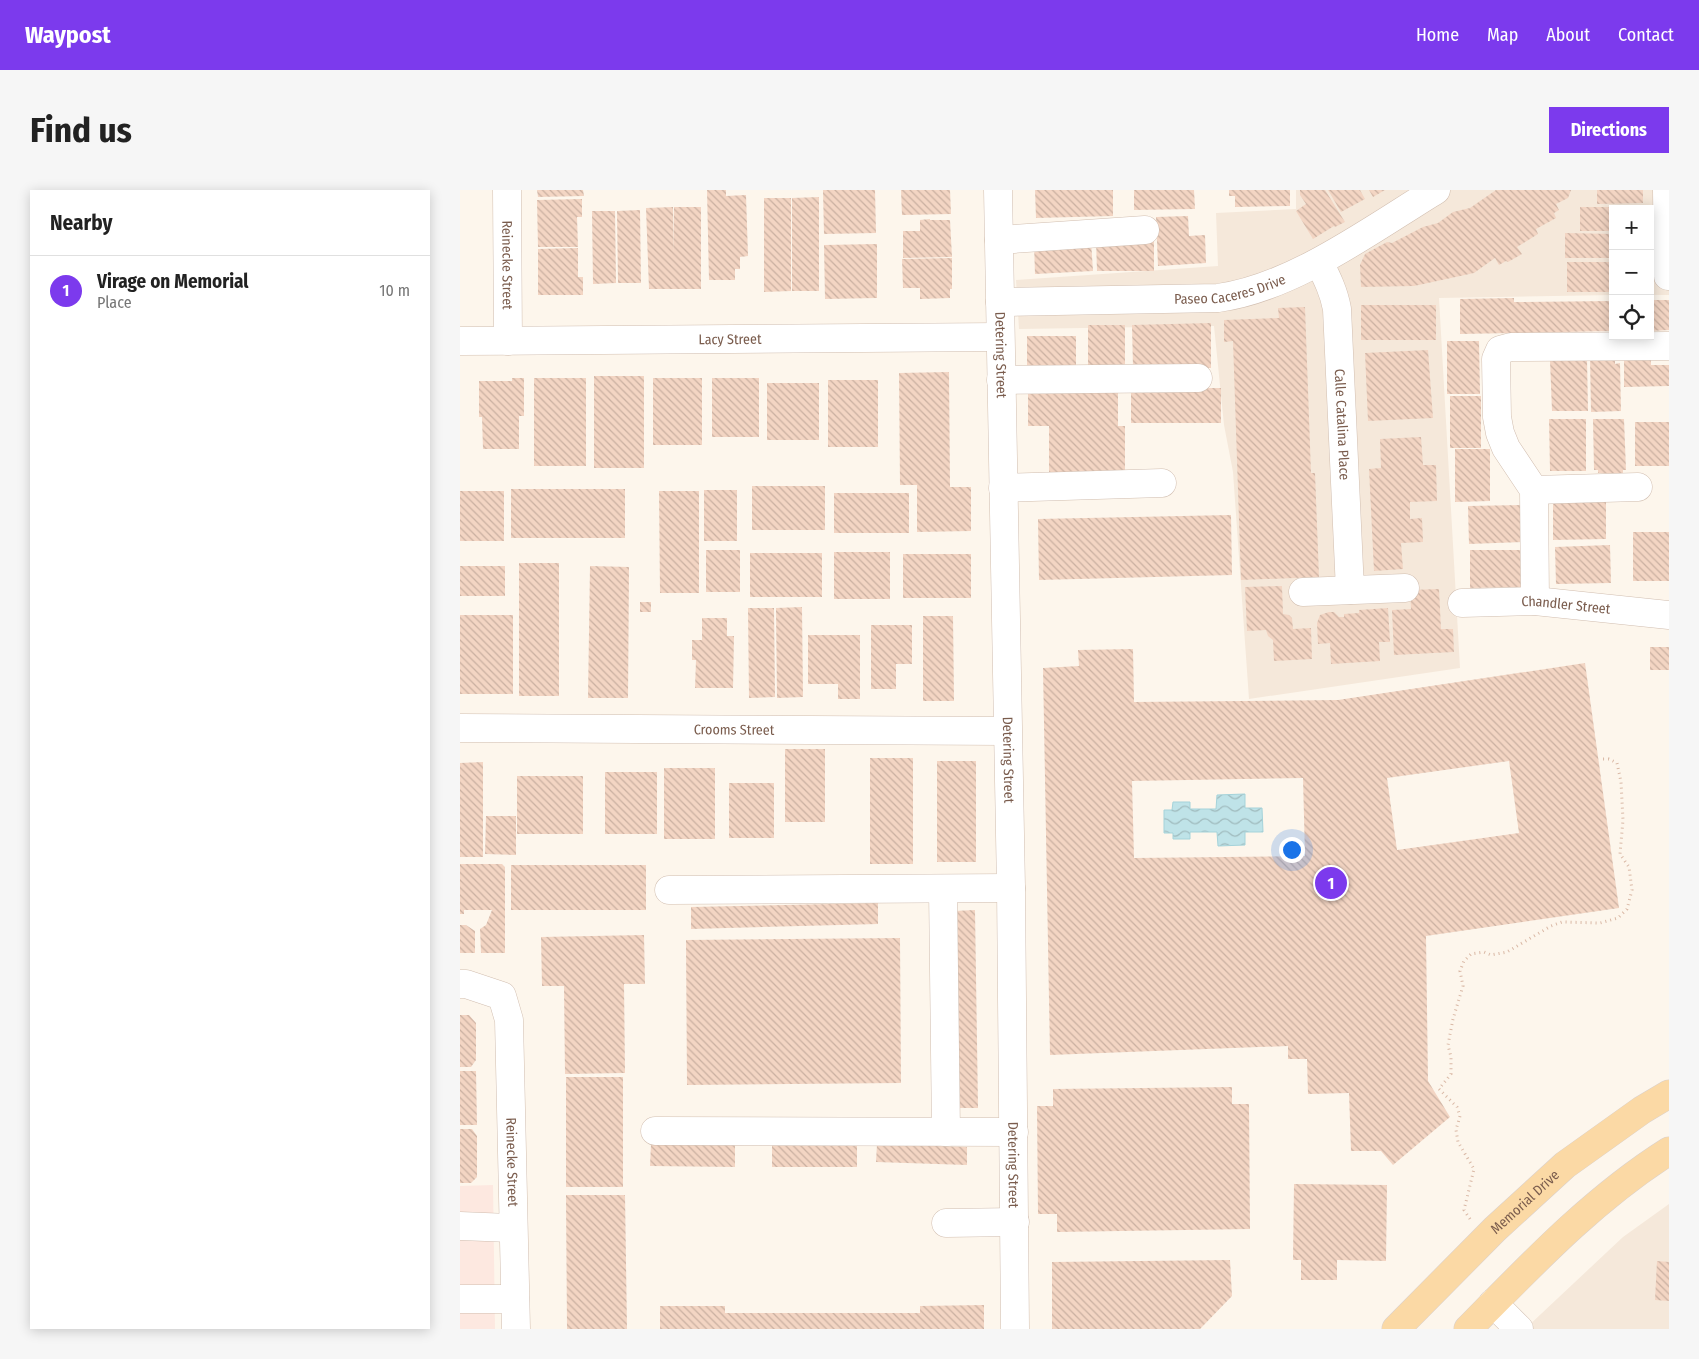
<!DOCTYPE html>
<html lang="en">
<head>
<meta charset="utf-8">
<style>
	body { margin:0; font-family:"Fira Sans Condensed",sans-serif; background:#f6f6f6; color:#222 }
	.controls { position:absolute; right:15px; top:15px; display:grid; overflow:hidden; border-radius:0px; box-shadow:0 2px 12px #0003 }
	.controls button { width:45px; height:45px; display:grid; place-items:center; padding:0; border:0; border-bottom:1px solid #e0e0e0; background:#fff; color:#222; font:25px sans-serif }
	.you { position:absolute; left:831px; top:659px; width:18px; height:18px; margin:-12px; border:4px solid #fff; border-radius:50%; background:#1a73e8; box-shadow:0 0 0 8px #1a73e833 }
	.badge { display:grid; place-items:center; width:32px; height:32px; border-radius:50%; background:#7c3aed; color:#fff; font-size:16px; font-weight:700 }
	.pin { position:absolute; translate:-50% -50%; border:2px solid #fff; box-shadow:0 1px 5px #0006 }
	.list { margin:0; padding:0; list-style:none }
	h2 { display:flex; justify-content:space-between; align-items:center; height:65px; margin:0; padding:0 20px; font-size:21px }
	h2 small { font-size:16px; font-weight:400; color:#767676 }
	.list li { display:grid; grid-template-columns:32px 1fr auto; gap:15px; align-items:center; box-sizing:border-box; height:70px; padding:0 20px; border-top:1px solid #e0e0e0 }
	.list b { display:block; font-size:19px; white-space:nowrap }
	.list p { margin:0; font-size:16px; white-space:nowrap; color:#767676 }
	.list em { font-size:16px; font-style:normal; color:#767676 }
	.icon { flex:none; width:28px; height:28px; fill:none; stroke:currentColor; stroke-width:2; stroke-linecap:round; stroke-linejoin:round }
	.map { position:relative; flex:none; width:1209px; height:1139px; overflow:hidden; border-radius:0px }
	header { display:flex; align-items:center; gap:30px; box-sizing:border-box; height:70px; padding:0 25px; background:#7c3aed; color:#fff }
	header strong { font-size:24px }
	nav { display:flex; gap:28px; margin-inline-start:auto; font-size:18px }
	.intro { display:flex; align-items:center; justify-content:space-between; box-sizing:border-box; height:120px; padding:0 30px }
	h1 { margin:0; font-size:35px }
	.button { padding:12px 22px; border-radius:0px; background:#7c3aed; color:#fff; font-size:18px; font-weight:700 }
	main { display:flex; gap:30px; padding:0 30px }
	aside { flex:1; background:#fff; border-radius:0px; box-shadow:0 2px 12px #0003 }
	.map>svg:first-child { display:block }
</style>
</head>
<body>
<header>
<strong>Waypost</strong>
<nav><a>Home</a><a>Map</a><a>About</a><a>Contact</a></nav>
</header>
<div class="intro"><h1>Find us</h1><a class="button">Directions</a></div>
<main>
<aside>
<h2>Nearby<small></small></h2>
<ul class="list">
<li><span class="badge">1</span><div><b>Virage on Memorial</b><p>Place</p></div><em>10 m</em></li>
</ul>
</aside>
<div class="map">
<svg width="1209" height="1139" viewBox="0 0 1209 1139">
	<defs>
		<pattern id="water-waves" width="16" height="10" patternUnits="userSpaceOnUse" patternTransform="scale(1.25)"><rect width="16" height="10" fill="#bfe3e8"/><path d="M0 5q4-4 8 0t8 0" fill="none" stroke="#a0bbbe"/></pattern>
		<pattern id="building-back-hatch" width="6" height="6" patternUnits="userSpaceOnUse" patternTransform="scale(1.25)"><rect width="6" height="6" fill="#f3d5c3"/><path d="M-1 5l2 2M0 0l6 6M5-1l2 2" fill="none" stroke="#cab0a1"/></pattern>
	</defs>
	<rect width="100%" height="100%" fill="#fdf6ec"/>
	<path fill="#f5e8da" d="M836 0H1209V105H1190V19H1153V105L979 108 1000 478 789 509 773 282 764 235 754 136 559 139 556 90 758 76 756 23 836 19Z
		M1209 1014V1139H1065L1163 1047Z"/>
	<path fill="#fde8e0" d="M33 995 35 1139H0V996Z"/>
	<path fill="url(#water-waves)" stroke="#a5d3da" d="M785 604V618H802L803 642H785V655L758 656 757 642H730V649H713V643H704V620H712L713 612H730V619H756L757 605Z"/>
	<path fill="url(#building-back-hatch)" fill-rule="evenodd" d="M77 0H123L124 6 78 7Z
		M247 0H266V6L286 5 288 66 280 67V79H275V90H249Z
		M363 0H415L416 43 364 44Z
		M441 0H490L491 24 442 25Z
		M575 0H653V26L576 28Z
		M674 0H734L735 19 674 20Z
		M769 0H830V16L775 17V6H769Z
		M840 0H865L885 32 875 37 874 36 853 49 836 21 846 14 840 5Z
		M868 0H900L905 9 881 22Z
		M909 0H925L913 7Z
		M1036 0H1111L1108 8 1096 14 1099 20 1094 23 1096 28 1076 39 1078 44 1057 57 1062 64 1048 72 1046 71 1039 75 1035 68 1014 83 954 96 901 97 900 75 905 64 927 52 932 53 963 37 978 33 993 22 1010 18Z
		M1137 0H1183V13L1137 14Z
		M359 7V101H332V8Z
		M304 8H331V101L304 102Z
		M122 9V27H117L118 57H78L77 10Z
		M213 17 214 63V17H241V99H189L186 18Z
		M1120 17H1153V41H1120Z
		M180 20 181 93H158L157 21Z
		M132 21H155L156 93 133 94Z
		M728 26 729 46 745 45 746 73 698 76 696 27Z
		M470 29V30H490L492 67 443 68V41H460V30Z
		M1105 43 1153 44V68H1105Z
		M636 50H694V81H637Z
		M631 51 633 81 575 84 574 53Z
		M417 54V108L365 109 364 55Z
		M118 58V87H123V105H78V59Z
		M492 68V99H490V108L460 109V98H443L442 69Z
		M1107 72H1153V102H1107Z
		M1054 108V112L1153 111V141L1000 144V109Z
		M1190 110H1209V140L1190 141Z
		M901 115H976V150H901Z
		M845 117 851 283H855L859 387 781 390 773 151 764 152V130L819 128 818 118Z
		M751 133V178H673L672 135Z
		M628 135H665V177H628Z
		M567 146H616V180H567Z
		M987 151H1019L1020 204H987Z
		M968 160 973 228 908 231 905 163Z
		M1155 167V174L1160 173 1161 221 1131 222 1130 168Z
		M1164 168H1191V175H1209V196L1164 197Z
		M1127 169 1128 221H1092L1090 170Z
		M489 182 490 297H511V341L457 342V295H440L439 183Z
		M134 186H184V278H134Z
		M52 188H64V226H59V259H23L22 227H19V191H52Z
		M74 188H126V276H74Z
		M193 188H242V255H193Z
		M252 188H299V247H252Z
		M368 190H418V257H368Z
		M307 193H359V250H307Z
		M568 198H658V236H665V286H589V236H568Z
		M671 198H761V233H671Z
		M990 206H1021V258H990Z
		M1089 229H1126V281H1090Z
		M1133 229H1164L1166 280H1163V284L1138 283V280H1134Z
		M1175 232H1209V276H1175Z
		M961 247 963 275H976L977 311 950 312V329L962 328 963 352 941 353 943 379 914 381 909 279 921 278 920 249Z
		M995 259H1030V311L995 312Z
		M292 296H365V340H292Z
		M51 299H165V348H51Z
		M244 300H277V351H244Z
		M0 301H44V351H0Z
		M199 301H239V403H200Z
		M374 303H449V343H374Z
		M1146 311V349L1093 350V312Z
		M1062 315 1063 352 1009 354 1008 316Z
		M771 325 772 385 579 390 578 329Z
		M1173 342H1209V391H1173Z
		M1150 355 1151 393 1096 394 1095 357Z
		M246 360H280V402H246Z
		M1010 360H1065V397L1010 398Z
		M374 362H430V409H374Z
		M290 363H362V407H290Z
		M443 364H511V408H443Z
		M59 373H99V506H59Z
		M0 376H45V406H0Z
		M130 376 169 377 168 508H128Z
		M822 396 823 424 829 425 832 428 833 439 851 438 852 469 814 471 813 450 808 446 806 440 787 441 785 397Z
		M979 399 981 439H993L994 462 934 465 932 420 951 419 950 400Z
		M180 412H191V422H180Z
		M342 417 343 507 317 508 316 418Z
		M288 418H314L315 507 289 508Z
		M928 418 930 452H919L920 471 871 474 870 453 858 454 857 433 860 425 869 422H874L879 427H884V424L899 423V420Z
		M0 425H53V504H0Z
		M463 426H493L494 511H463Z
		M242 428H267V446H274L273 498H235L236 470H232V450H242Z
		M411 435H452V474H436V499H411Z
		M348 445H400V509H378V494H348Z
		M1190 457H1209V480H1190Z
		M673 459 674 512 878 510 1125 473 1159 718 966 746 968 891 990 927 933 975 921 961H891L889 903 848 904 847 869H828V856L590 865 583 478 619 476 618 460ZM1049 571 1059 643 937 660 927 588ZM843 588 845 666 674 668 672 591Z
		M325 559H365V632H325Z
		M410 568H453V674H410Z
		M477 571H516V672H477Z
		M23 572V667H0V573Z
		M204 578H255V649H204Z
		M145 582H197V644H145Z
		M57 586H123V644H57Z
		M269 593H314V648H269Z
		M26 626H56V665L25 664Z
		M0 674H42L45 677V763H21L20 739 26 735 32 720H4V724H0Z
		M51 675H186V720H51Z
		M418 713V734L231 739V717Z
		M515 720 518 918H496L494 721Z
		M0 735H6L15 741V763H0Z
		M184 745 185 794H164L165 883 105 884 104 796H82L81 747Z
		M440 748 441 893 227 895 226 750Z
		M0 825H9L16 833V870L11 877H0Z
		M0 881H16L17 935H0Z
		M106 887H163V997H106Z
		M772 897V914H789L790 1039 597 1042V1024H578L577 916H593V899Z
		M0 939H12L17 946V987L11 993H0Z
		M191 954H275V977L190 976Z
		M417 954 507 957V975L416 972Z
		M312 955 397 956V977H312Z
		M834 994 927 995 926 1071 877 1070V1090H841V1070H833Z
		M106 1005H165L167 1139H107Z
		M770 1070 772 1106 740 1139H592V1072Z
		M1197 1071 1209 1072V1111L1195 1110Z
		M524 1115V1139H200V1116H265V1123H460V1116Z"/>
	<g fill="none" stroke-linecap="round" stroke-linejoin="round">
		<defs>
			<g id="minor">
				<path id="s1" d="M47 0 48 151"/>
				<path id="s2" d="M538 0 551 698 555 1139"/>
				<path d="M1207 0 1208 86"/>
				<path d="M539 50 685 40"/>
				<path id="s3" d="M859 72C867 88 874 102 877 119L890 400"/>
				<path id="s4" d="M540 112 758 108C833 98 912 39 976 0"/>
				<path id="s5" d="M0 151 540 147"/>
				<path d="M541 190 738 188"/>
				<path d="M543 298 702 293"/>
				<path d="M1074 300 1178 297"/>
				<path d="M843 402 945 398"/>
				<path d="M1075 411 1074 300 1046 258 1040 243 1037 227 1036 169 1040 160 1051 157 1209 156"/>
				<path id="s6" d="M1002 413 1075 411 1209 425"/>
				<path id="s7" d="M0 538 547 541"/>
				<path d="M483 699 486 942"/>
				<path d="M209 700 551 698"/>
				<path id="s8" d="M0 794H6L42 806 49 830 56 1139"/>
				<path d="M195 941 554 942"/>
				<path d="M486 1033 555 1032"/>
				<path d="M0 1036 53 1038"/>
				<path d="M0 1109H55"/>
				<path d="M1033 1113 1059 1139"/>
			</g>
			<g id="major">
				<path id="s9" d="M936 1139 1035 1039 1105 975 1182 920 1209 904"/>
				<path d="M1008 1139C1071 1075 1133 1009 1209 961"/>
			</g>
		</defs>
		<use href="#minor" stroke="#d1beb0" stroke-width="29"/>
		<use href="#major" stroke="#dad1cd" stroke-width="29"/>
		<path stroke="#d9b8a5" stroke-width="3" stroke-dasharray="1 4" stroke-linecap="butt" d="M1010 1029 1004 1020 1014 979 998 952 996 940 1000 926 997 917 979 899 991 884V867L988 855 993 829 1003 796 1000 781 1004 771 1011 764 1024 762 1031 765 1047 762 1091 736 1102 732 1140 733 1158 728 1167 719 1172 700 1169 677 1160 664 1163 630 1161 592 1157 573 1149 569H1140"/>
		<use href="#minor" stroke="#fff" stroke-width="28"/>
		<use href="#major" stroke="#fbd9a5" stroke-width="28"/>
	</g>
	<g text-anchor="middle" stroke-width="4.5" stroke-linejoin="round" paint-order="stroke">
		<g font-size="14" fill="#7a5c4d" stroke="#fffaf3">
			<text dy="5" stroke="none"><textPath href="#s1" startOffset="75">Reinecke Street</textPath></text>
			<text dy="5" stroke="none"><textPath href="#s4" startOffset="231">Paseo Caceres Drive</textPath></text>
			<text dy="5" stroke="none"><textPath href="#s5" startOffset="270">Lacy Street</textPath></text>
			<text dy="5" stroke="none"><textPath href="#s2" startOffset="165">Detering Street</textPath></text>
			<text dy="5" stroke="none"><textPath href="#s3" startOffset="166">Calle Catalina Place</textPath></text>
			<text dy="5" stroke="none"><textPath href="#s6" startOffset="104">Chandler Street</textPath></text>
			<text dy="5" stroke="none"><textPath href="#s7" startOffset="274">Crooms Street</textPath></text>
			<text dy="5" stroke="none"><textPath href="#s2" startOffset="570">Detering Street</textPath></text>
			<text dy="5" stroke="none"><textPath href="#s8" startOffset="211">Reinecke Street</textPath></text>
			<text dy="5" stroke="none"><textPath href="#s2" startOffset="975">Detering Street</textPath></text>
			<text dy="5" stroke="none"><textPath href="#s9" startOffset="181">Memorial Drive</textPath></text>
		</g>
	</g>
</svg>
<div class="controls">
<button>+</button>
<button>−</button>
<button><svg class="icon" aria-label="locate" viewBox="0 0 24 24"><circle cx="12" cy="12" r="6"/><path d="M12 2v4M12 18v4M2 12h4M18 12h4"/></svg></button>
</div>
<div class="you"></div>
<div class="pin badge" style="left:871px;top:693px">1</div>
</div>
</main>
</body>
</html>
